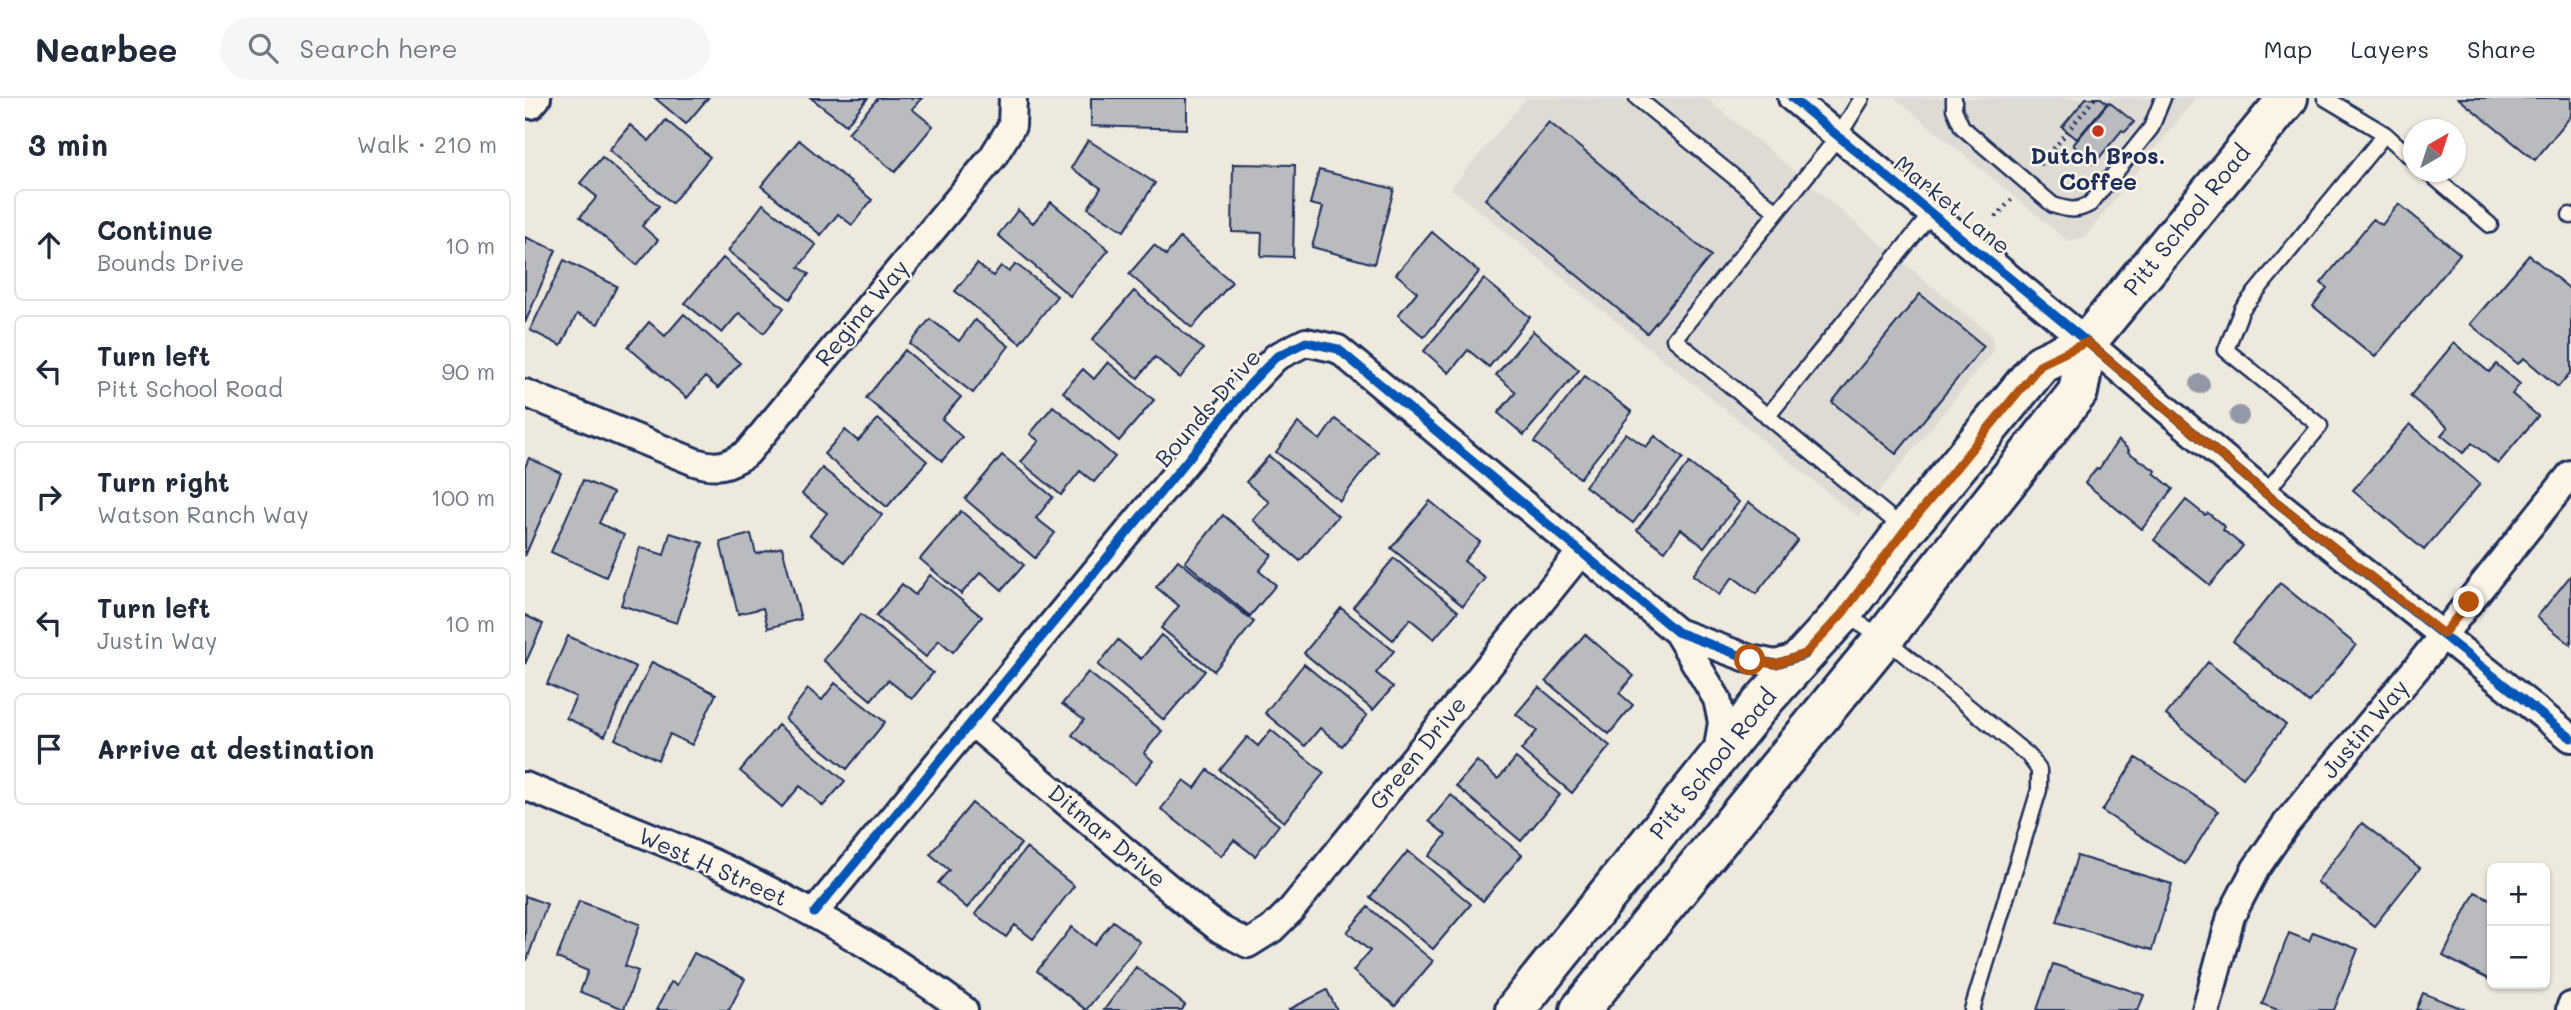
<!DOCTYPE html>
<html lang="en">
<head>
<meta charset="utf-8">
<style>
	body { margin:0; font-family:Mali,sans-serif; background:#f6f6f7; color:#1f2937 }
	.controls { position:absolute; right:21px; bottom:21px; display:grid; overflow:hidden; border-radius:10px; box-shadow:0 2px 5px #0004 }
	.controls button { width:63px; height:63px; display:grid; place-items:center; padding:0; border:0; border-bottom:2px solid #e0e1e3; background:#fff; color:#1f2937; font:35px sans-serif }
	.compass { position:absolute; left:1878px; top:21px; width:63px; height:63px; border-radius:50%; background:#fff; box-shadow:0 2px 5px #0004; rotate:39deg }
	.stop { position:absolute; width:21px; height:21px; margin:-16px; border:5px solid #b45309; border-radius:50%; background:#fff }
	.stop.end { background:#b45309; border-color:#fff; box-shadow:0 2px 7px #0008 }
	.list { margin:0; padding:0; list-style:none }
	h2 { display:flex; justify-content:space-between; align-items:center; height:91px; margin:0; padding:0 28px; font-size:30px }
	h2 small { font-size:23px; font-weight:400; color:#747a83 }
	.list li { display:grid; grid-template-columns:46px 1fr auto; gap:21px; align-items:center; box-sizing:border-box; height:112px; margin:0 14px 14px; padding:0 14px; border:2px solid #e0e1e3; border-radius:10px }
	.list b { display:block; font-size:26px; white-space:nowrap }
	.list p { margin:0; font-size:23px; white-space:nowrap; color:#747a83 }
	.list em { font-size:23px; font-style:normal; color:#747a83 }
	.icon { flex:none; width:38px; height:38px; fill:none; stroke:currentColor; stroke-width:2; stroke-linecap:round; stroke-linejoin:round }
	.map { position:relative; flex:none; width:2046px; height:912px; overflow:hidden }
	header { display:flex; align-items:center; gap:42px; box-sizing:border-box; height:98px; padding:0 35px; background:#fff; border-bottom:2px solid #e0e1e3 }
	header strong { font-size:33px }
	nav { display:flex; gap:38px; margin-inline-start:auto; font-size:24px }
	.search { width:490px; height:63px; background:#f6f6f7; display:flex; align-items:center; gap:18px; box-sizing:border-box; padding:0 24px; border-radius:38px; color:#747a83; font-size:26px }
	main { display:flex }
	aside { flex:1; background:#fff }
	.map>svg:first-child { display:block }
</style>
</head>
<body>
<header>
<strong>Nearbee</strong>
<div class="search"><svg class="icon" aria-label="search" viewBox="0 0 24 24"><circle cx="10" cy="10" r="6"/><path d="M15 15l6 6"/></svg>Search here</div>
<nav><a>Map</a><a>Layers</a><a>Share</a></nav>
</header>
<main>
<aside>
<h2>3 min<small>Walk · 210 m</small></h2>
<ul class="list">
<li><svg class="icon" aria-label="ahead" viewBox="0 0 24 24"><path d="M12 20V5M6 11l6-6 6 6"/></svg><div><b>Continue</b><p>Bounds Drive</p></div><em>10 m</em></li>
<li><svg class="icon" aria-label="left" viewBox="0 0 24 24"><path d="M17 20v-9H6M10 6l-5 5 5 5"/></svg><div><b>Turn left</b><p>Pitt School Road</p></div><em>90 m</em></li>
<li><svg class="icon" aria-label="right" viewBox="0 0 24 24"><path d="M7 20v-9h11M14 6l5 5-5 5"/></svg><div><b>Turn right</b><p>Watson Ranch Way</p></div><em>100 m</em></li>
<li><svg class="icon" aria-label="left" viewBox="0 0 24 24"><path d="M17 20v-9H6M10 6l-5 5 5 5"/></svg><div><b>Turn left</b><p>Justin Way</p></div><em>10 m</em></li>
<li><svg class="icon" aria-label="arrive" viewBox="0 0 24 24"><path d="M6 21V4h12l-3 4 3 4H6"/></svg><div><b>Arrive at destination</b></div></li>
</ul>
</aside>
<div class="map">
<svg width="2046" height="912" viewBox="0 0 2046 912">
	<rect width="100%" height="100%" fill="#eee9dd"/>
	<filter id="ink" filterUnits="userSpaceOnUse"><feTurbulence type="fractalNoise" baseFrequency=".0143" numOctaves="2"/><feDisplacementMap in="SourceGraphic" scale="14" xChannelSelector="R" yChannelSelector="G"/><feConvolveMatrix kernelMatrix="1 2 1 2 8 2 1 2 1" color-interpolation-filters="sRGB"/></filter>
	<g filter="url(#ink)">
		<path fill="#dedbd4" d="M1002 0H1181L1467 238 1469 253 1333 419 926 90Z
			M1370 0H1671L1560 139 1543 143Z"/>
		<path fill="#babbbe" stroke="#1b2f5e" stroke-width="2" d="M130 0H183L161 26Z
			M286 0H343L321 27Z
			M353 0H397L387 11 408 28 370 74 323 35Z
			M566 0H662V31L566 28Z
			M1561 0H1576L1582 5 1552 41 1537 29Z
			M1933 0H2046V18L2010 62Z
			M1584 4 1609 24 1600 34 1597 32 1569 66 1548 47Z
			M141 22 185 59 147 105 84 52 105 27 124 43Z
			M1024 24 1186 158 1122 235 960 101Z
			M274 42 347 102 327 127 313 116 296 137 236 88Z
			M563 42 630 85 599 133 563 110 576 90 546 70Z
			M77 59 134 108 117 128 133 142 112 167 55 119 72 99 55 85Z
			M708 66 770 67 768 159 736 158 737 135 707 134Z
			M794 72 869 91 849 166 787 149 798 109 785 106Z
			M526 104 584 152 545 198 473 137 493 112 508 125Z
			M238 106 291 147 274 169 284 176 265 201 203 153Z
			M1874 106 1935 156 1850 259 1788 208 1802 190 1796 185 1848 121 1857 127Z
			M907 134 954 174 899 239 873 217 892 194 871 176Z
			M0 139 31 152 0 225Z
			M655 140 707 184 667 230 604 176 629 147 641 157Z
			M2004 157 2046 192V274L2033 289 1999 260 1993 266 1945 226Z
			M198 160 259 210 239 235 214 215 197 235 160 205Z
			M39 162 92 188 73 226 52 216 36 248 5 232Z
			M452 166 468 178 476 168 484 174 491 166 532 198 495 245 430 193Z
			M959 181 1005 219 964 269 943 252 924 275 899 253Z
			M609 193 678 251 655 280 630 259 613 280 567 242Z
			M1395 196 1459 248 1371 356 1307 304Z
			M159 216 215 265 193 290 180 279 162 300 103 249 124 224 140 238Z
			M405 221 434 243 450 222 484 248 448 295 385 246Z
			M1008 233 1054 272 999 337 973 315 991 294 971 277Z
			M1929 245 1964 274 1971 266 1995 286 1987 296 2013 318 1973 366 1947 345 1938 355 1916 337 1923 329 1885 298Z
			M380 252 436 299 417 321 437 339 417 363 341 300Z
			M583 264 629 302 594 343 538 294 558 271 569 281Z
			M1060 278 1107 314 1055 380 1009 344Z
			M528 308 590 359 569 384 555 373 536 397 496 364 514 343 505 336Z
			M353 321 402 363 362 409 299 356 320 332 333 343Z
			M810 321 853 354 815 403 751 354 773 325 795 342Z
			M1885 326 1955 386 1899 452 1828 392Z
			M1101 335 1121 349 1130 338 1158 360 1108 425 1060 388Z
			M1593 342 1604 352 1603 354 1631 373 1629 375 1648 391 1617 431 1560 385 1572 370 1574 371Z
			M477 357 528 399 511 420 530 435 510 460 440 401Z
			M744 358 813 418 775 463 728 422 744 404 721 384Z
			M4 360 36 375 0 458V369Z
			M1164 365 1214 404 1179 449 1156 431 1140 453 1112 432Z
			M297 370 357 417 320 464 285 437 302 415 277 396Z
			M58 382 88 395 74 425 99 437 81 479 26 454Z
			M1661 402 1680 417 1683 415 1700 429 1698 432 1718 448 1685 487 1629 442Z
			M905 403 955 444 939 463 960 480 938 508 866 450Z
			M1224 404 1273 442 1231 496 1208 479 1194 497 1168 477Z
			M436 413 499 467 477 492 456 474 436 496 395 461Z
			M698 417 747 457 734 473 751 487 725 518 660 464Z
			M145 435 178 445 152 525 96 507 115 449 139 457Z
			M226 436 231 456 257 449 276 521 243 530 238 510 213 516 195 444Z
			M869 460 933 513 909 541 885 521 868 542 828 509Z
			M653 462 729 524 689 573 636 530 654 508 631 489Z
			M405 477 457 519 428 554 414 542 401 559 351 518 377 486 390 497Z
			M2046 477V547L2012 519Z
			M1755 485 1831 547 1784 605 1708 543Z
			M816 510 869 553 851 575 868 589 848 612 779 555Z
			M336 516 408 575 387 601 363 582 346 602 298 562Z
			M0 517 18 526 0 566Z
			M1060 536 1109 578 1094 595 1108 607 1084 636 1021 583Z
			M636 537 680 573 639 622 573 567 593 542 616 561Z
			M43 538 111 569 80 638 41 620 51 599 22 586Z
			M127 564 191 596 167 647 145 636 133 662 90 641Z
			M1683 564 1761 627 1718 680 1641 617Z
			M779 566 842 618 817 648 795 630 780 648 740 615Z
			M563 574 637 633 619 655 628 663 610 686 547 637 559 622 537 606Z
			M310 585 360 624 322 671 260 621 283 591 297 602Z
			M1014 589 1085 648 1047 695 996 652 1012 633 991 616Z
			M253 627 320 683 298 708 275 688 257 709 215 673Z
			M746 632 799 675 759 724 695 672 722 639 733 648Z
			M991 660 1035 697 996 743 931 688 952 663 973 681Z
			M1611 660 1693 713 1660 766 1577 713Z
			M683 672 754 727 730 758 709 742 696 758 636 711 659 682 670 690Z
			M926 697 997 757 958 803 904 758 921 737 904 723Z
			M447 705 496 746 442 810 413 785 424 772 405 756Z
			M1837 725 1895 770 1849 828 1792 784Z
			M501 750 549 788 508 841 490 827 481 839 450 816Z
			M883 753 946 806 908 851 845 799Z
			M1552 758 1647 786 1627 852 1532 824Z
			M1950 794 1967 802V883L1918 858Z
			M0 798 22 806 2 862H0Z
			M54 803 115 826 100 868 113 873 99 911 55 894 63 873 32 860Z
			M843 809 908 863 870 908 828 873 845 853 822 834Z
			M588 823 615 844 561 912 512 873 547 829 569 847Z
			M1788 834 1833 851 1809 912H1753L1737 906 1764 835 1784 843Z
			M169 855 220 881 204 912H131L146 884 152 887Z
			M1528 866 1619 897 1613 912H1512Z
			M611 869 660 907 657 912H579Z
			M802 892 812 912H763Z
			M1898 895 1941 912H1891Z"/>
		<g fill="none" stroke-linecap="round" stroke-linejoin="round">
			<defs>
				<path id="service" d="M1112 0 1252 114
					M1337 0 1313 39 1149 241 1379 431
					M1429 0V11L1437 29 1528 107C1543 112 1551 114 1565 106L1626 30 1638 0
					M1800 0 1860 36
					M1903 74 1965 127
					M2045 117 2046 118
					M1242 319 1406 116
					M1740 395 1795 328 1701 252 1717 211 1860 36 1888 61
					M1318 516 1359 540 1503 657 1514 672V692L1447 912"/>
				<path id="minor" d="M1267 0 1562 244 1740 395 2046 640
					M6 7 12 0
					M0 295 170 364C192 371 203 368 222 355L467 60 487 28 488 0
					M1152 534 1192 601 1197 624 1192 656
					M446 624 669 811 695 831 723 846 747 831 766 812 1056 454
					M0 688C67 716 136 741 201 771 285 811 365 857 439 912
					M289 815 725 286 751 259 781 244 813 251 1152 534 1225 561 1251 566 1280 557
					M1681 912 1706 818 1731 770 1761 726 1894 567 2046 376
					M2045 912 2046 908"/>
				<path id="secondary" d="M990 912 1239 602 1317 516 1380 432 1516 266 1562 244 1763 0
					M1055 912 1359 540 1553 294 1562 244"/>
			</defs>
			<use href="#service" stroke="#1b2f5e" stroke-width="19"/>
			<use href="#minor" stroke="#1b2f5e" stroke-width="32"/>
			<use href="#secondary" stroke="#1b2f5e" stroke-width="44"/>
			<path stroke="#1b2f5e" stroke-width="4.5" stroke-dasharray="2 5" stroke-linecap="butt" d="M1515 67 1570 0
				M1471 119 1487 101"/>
			<use href="#service" stroke="#fcf5e5" stroke-width="14"/>
			<use href="#minor" stroke="#fcf5e5" stroke-width="26"/>
			<use href="#secondary" stroke="#fcf5e5" stroke-width="38"/>
			<defs>
				<path id="cycleway" d="M1267 0 1562 244 1740 395 2046 640
					M289 815 725 286 751 259 781 244 813 251 1152 534 1225 561 1251 566 1280 557"/>
			</defs>
			<use href="#cycleway" stroke="#fcf5e5" stroke-width="13"/>
			<use href="#cycleway" stroke="#0057b8" stroke-width="9"/>
		</g>
		<g fill="#9398a6">
			<circle cx="1675" cy="286" r="10"/>
			<circle cx="1714" cy="318" r="10"/>
		</g>
	</g>
	<g fill="none" stroke-linecap="round" stroke-linejoin="round" filter="url(#ink)">
		<path stroke="#b45309" stroke-width="9" d="M1225 562 1251 566 1280 556 1317 516 1380 432 1516 266 1562 244 1740 395 1918 536 1944 504"/>
	</g>
	<circle fill="#c8321e" stroke="#fcf5e5" stroke-width="2.5" cx="1573" cy="33" r="7"/>
	<g text-anchor="middle" stroke-width="5" stroke-linejoin="round" paint-order="stroke">
		<g font-size="23" font-weight="bold" fill="#1b2f5e" stroke="#fcf5e5">
			<text x="1573" y="66">Dutch Bros.<tspan x="1573" dy="26">Coffee</tspan></text>
		</g>
		<g font-size="23" fill="#1b2f5e" stroke="#fcf5e5">
			<text transform="translate(1427 107) rotate(39)" y="8">Market Lane</text>
			<text transform="translate(1662 122) rotate(-51)" y="8">Pitt School Road</text>
			<text transform="translate(337 215) rotate(-50)" y="8">Regina Way</text>
			<text transform="translate(683 310) rotate(-49)" y="8">Bounds Drive</text>
			<text transform="translate(1840 631) rotate(-50)" y="8">Justin Way</text>
			<text transform="translate(893 655) rotate(-51)" y="8">Green Drive</text>
			<text transform="translate(1188 666) rotate(-51)" y="8">Pitt School Road</text>
			<text transform="translate(582 738) rotate(40)" y="8">Ditmar Drive</text>
			<text transform="translate(188 769) rotate(24)" y="8">West H Street</text>
		</g>
	</g>
</svg>
<div class="controls">
<button>+</button>
<button>−</button>
</div>
<svg class="compass" viewBox="-18 -18 36 36"><path d="M0-13l5 13h-10z" fill="#e53935"/><path d="M0 13l5-13h-10z" fill="#747a83"/></svg>
<div class="stop" style="left:1225px;top:562px"></div>
<div class="stop end" style="left:1944px;top:504px"></div>
</div>
</main>
</body>
</html>
